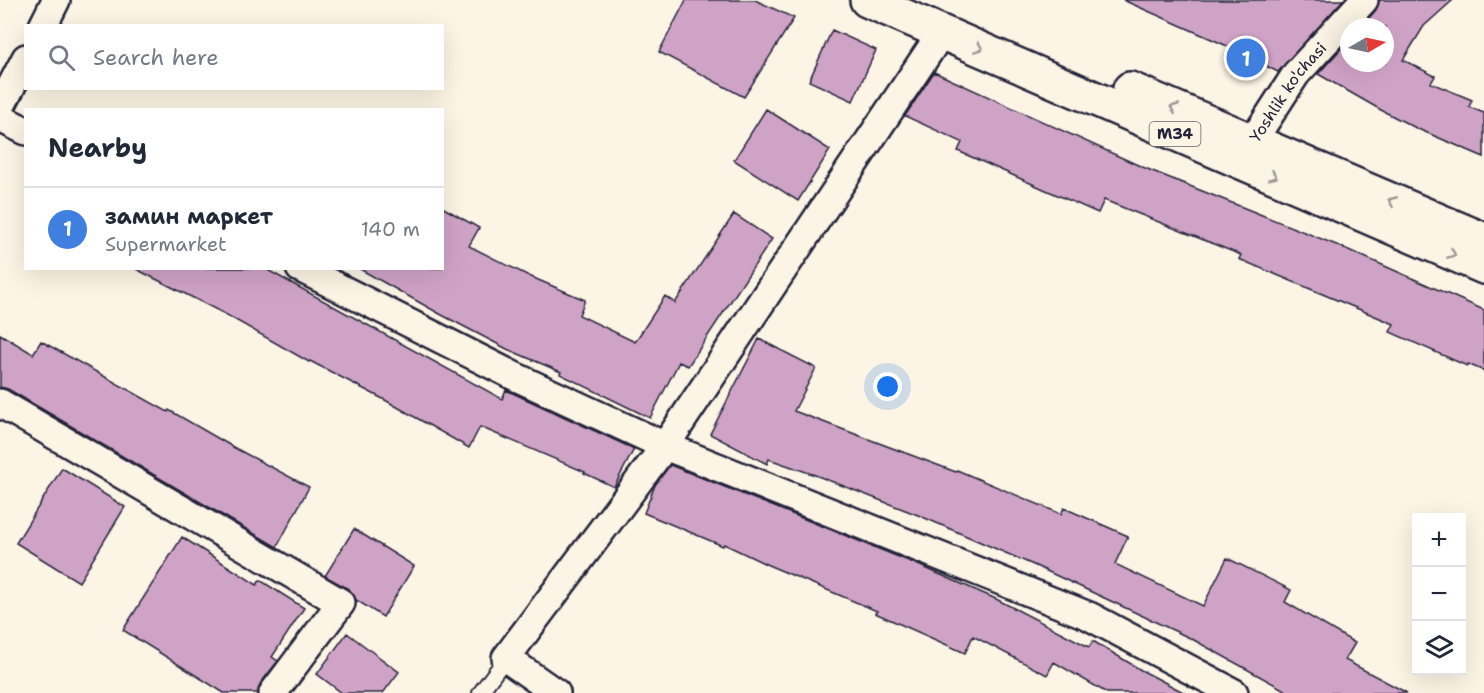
<!DOCTYPE html>
<html lang="en">
<head>
<meta charset="utf-8">
<style>
	body { margin:0; font-family:"Shantell Sans",sans-serif; background:#f2f2f3; color:#1f2937 }
	.controls { position:absolute; right:18px; bottom:18px; display:grid; overflow:hidden; border-radius:0px; box-shadow:0 6px 24px #0002 }
	.controls button { width:54px; height:54px; display:grid; place-items:center; padding:0; border:0; border-bottom:2px solid #e0e1e3; background:#fff; color:#1f2937; font:30px sans-serif }
	.compass { position:absolute; left:1340px; top:18px; width:54px; height:54px; border-radius:50%; background:#fff; box-shadow:0 6px 24px #0002; rotate:81deg }
	.you { position:absolute; left:888px; top:387px; width:21px; height:21px; margin:-15px; border:4px solid #fff; border-radius:50%; background:#1a73e8; box-shadow:0 0 0 9px #1a73e833 }
	.badge { display:grid; place-items:center; width:39px; height:39px; border-radius:50%; background:#1a73e8; color:#fff; font-size:20px; font-weight:700 }
	.pin { position:absolute; translate:-50% -50%; border:3px solid #fff; box-shadow:0 2px 6px #0006 }
	.list { margin:0; padding:0; list-style:none }
	h2 { display:flex; justify-content:space-between; align-items:center; height:78px; margin:0; padding:0 24px; font-size:26px }
	h2 small { font-size:20px; font-weight:400; color:#747a83 }
	.list li { display:grid; grid-template-columns:39px 1fr auto; gap:18px; align-items:center; box-sizing:border-box; height:84px; padding:0 24px; border-top:2px solid #e0e1e3 }
	.list b { display:block; font-size:22px; white-space:nowrap }
	.list p { margin:0; font-size:20px; white-space:nowrap; color:#747a83 }
	.list em { font-size:20px; font-style:normal; color:#747a83 }
	.icon { flex:none; width:33px; height:33px; fill:none; stroke:currentColor; stroke-width:2; stroke-linecap:round; stroke-linejoin:round }
	.map { position:relative; flex:none; width:1484px; height:693px; overflow:hidden }
	.search { position:absolute; background:#fff; box-shadow:0 6px 24px #0002; left:24px; top:24px; width:420px; height:66px; display:flex; align-items:center; gap:15px; box-sizing:border-box; padding:0 21px; border-radius:0px; color:#747a83; font-size:22px }
	.panel { position:absolute; background:#fff; box-shadow:0 6px 24px #0002; left:24px; top:108px; width:420px; height:162px; border-radius:0px }
	.map>svg:first-child { display:block }
</style>
</head>
<body>
<div class="map">
<svg width="1484" height="693" viewBox="0 0 1484 693">
	<rect width="100%" height="100%" fill="#fcf5e5"/>
	<filter id="ink" filterUnits="userSpaceOnUse"><feTurbulence type="fractalNoise" baseFrequency=".0167" numOctaves="2"/><feDisplacementMap in="SourceGraphic" scale="12" xChannelSelector="R" yChannelSelector="G"/><feConvolveMatrix kernelMatrix="1 2 1 2 8 2 1 2 1" color-interpolation-filters="sRGB"/></filter>
	<g filter="url(#ink)">
		<path fill="#cfa3c6" stroke="#22223b" stroke-width="1.5" d="M686 0H755L794 18 744 97 659 52Z
			M1123 0H1343L1278 72 1225 45Z
			M1379 0H1453L1424 26 1403 60 1435 76 1431 83 1472 100 1469 107 1484 113V157L1418 129 1381 110 1318 74 1349 40V63H1385V27H1361L1376 10Z
			M832 30 876 50 853 101 809 81Z
			M934 72 1140 166 1344 248 1484 310V371L1468 364 1467 366 1390 332 1394 324 1239 259 1241 255 1104 200 1098 213 958 151 962 142 905 116Z
			M766 109 830 150 798 201 734 160Z
			M442 207 479 228 469 246 529 276 585 300 579 315 635 342 665 296 675 303 734 214 772 239 688 366 679 362 650 418 560 374 561 372 507 349 440 314 358 268H442Z
			M134 268H264L502 399 506 390 634 449 614 487 584 473 585 472 480 427 469 448 385 400 310 361 309 362 225 314Z
			M0 334 33 354 41 341 168 412 169 410 233 447 309 487 277 547 8 389 0 387Z
			M759 339 816 368 794 411 956 472 957 470 1061 514 1064 508 1128 536 1115 564 1203 606 1227 558 1291 590 1285 602 1355 643 1345 660 1407 693H1290L1192 639 1038 567 918 515 815 475 769 459 767 464 710 434Z
			M670 465 916 564 996 599 1089 647 1093 641 1141 670 1185 693H1107L1054 662 1047 675 973 636 965 653 875 613 877 611 768 565 724 544 723 546 644 513 655 485Z
			M62 468 125 507 79 582 16 543Z
			M354 529 414 566 383 617 356 600 349 589 325 576Z
			M182 537 257 585 260 580 304 608 272 657 278 661 260 684 258 693H224L123 630Z
			M347 633 399 672 383 693H342L317 674Z"/>
		<g fill="none" stroke-linecap="round" stroke-linejoin="round">
			<defs>
				<path id="service" d="M480 693 506 658"/>
				<g id="minor">
					<path d="M43 26 56 0"/>
					<path d="M0 108 26 58"/>
					<path d="M0 118 26 131"/>
					<path id="s1" d="M1245 160 1252 142 1296 74 1364 0"/>
					<path d="M300 268 514 376 665 446 1089 616 1234 693"/>
					<path d="M0 403 341 603 273 693"/>
					<path d="M556 693 506 658 665 446 942 32"/>
				</g>
				<path id="primary" d="M867 0 1484 267
					M1130 89 1484 240"/>
			</defs>
			<use href="#service" stroke="#22223b" stroke-width="18"/>
			<use href="#minor" stroke="#22223b" stroke-width="32"/>
			<use href="#primary" stroke="#22223b" stroke-width="38"/>
			<use href="#service" stroke="#fcf5e5" stroke-width="14"/>
			<use href="#minor" stroke="#fcf5e5" stroke-width="27"/>
			<use href="#primary" stroke="#fcf5e5" stroke-width="33"/>
		</g>
		<defs><path id="oneway-chevron" d="M-2-3.5L2.5 0L-2 3.5" fill="none" stroke-width="1.6" stroke-linecap="round" stroke-linejoin="round" transform="scale(1.5)"/></defs>
		<g stroke="#9a9698">
			<use href="#oneway-chevron" transform="translate(979 48) rotate(24)"/>
			<use href="#oneway-chevron" transform="translate(1174 108) rotate(-157)"/>
			<use href="#oneway-chevron" transform="translate(1273 176) rotate(23)"/>
			<use href="#oneway-chevron" transform="translate(1392 201) rotate(-157)"/>
			<use href="#oneway-chevron" transform="translate(1452 254) rotate(23)"/>
		</g>
	</g>
	<g text-anchor="middle" stroke-width="4.5" stroke-linejoin="round" paint-order="stroke">
		<rect fill="#fcf5e5" stroke="#63616e" stroke-width="1.5" x="1149.5" y="122" width="51" height="24" rx="4.5"/>
		<g font-size="15" font-weight="bold" fill="#22223b">
			<text x="1175" y="139">M34</text>
		</g>
		<g font-size="16" fill="#22223b" stroke="#fcf5e5">
			<text dy="6" stroke="none"><textPath href="#s1" startOffset="81">Yoshlik ko'chasi</textPath></text>
		</g>
	</g>
</svg>
<div class="controls">
<button>+</button>
<button>−</button>
<button><svg class="icon" aria-label="layers" viewBox="0 0 24 24"><path d="M12 4l9 5-9 5-9-5zM3 14l9 5 9-5"/></svg></button>
</div>
<svg class="compass" viewBox="-18 -18 36 36"><path d="M0-13l5 13h-10z" fill="#e53935"/><path d="M0 13l5-13h-10z" fill="#747a83"/></svg>
<div class="you"></div>
<div class="pin badge" style="left:1246px;top:58px;background:#3f7fe0">1</div>
<div class="search"><svg class="icon" aria-label="search" viewBox="0 0 24 24"><circle cx="10" cy="10" r="6"/><path d="M15 15l6 6"/></svg>Search here</div>
<section class="panel">
<h2>Nearby<small></small></h2>
<ul class="list">
<li><span class="badge" style="background:#3f7fe0">1</span><div><b>замин маркет</b><p>Supermarket</p></div><em>140 m</em></li>
</ul>
</section>
</div>
</body>
</html>
